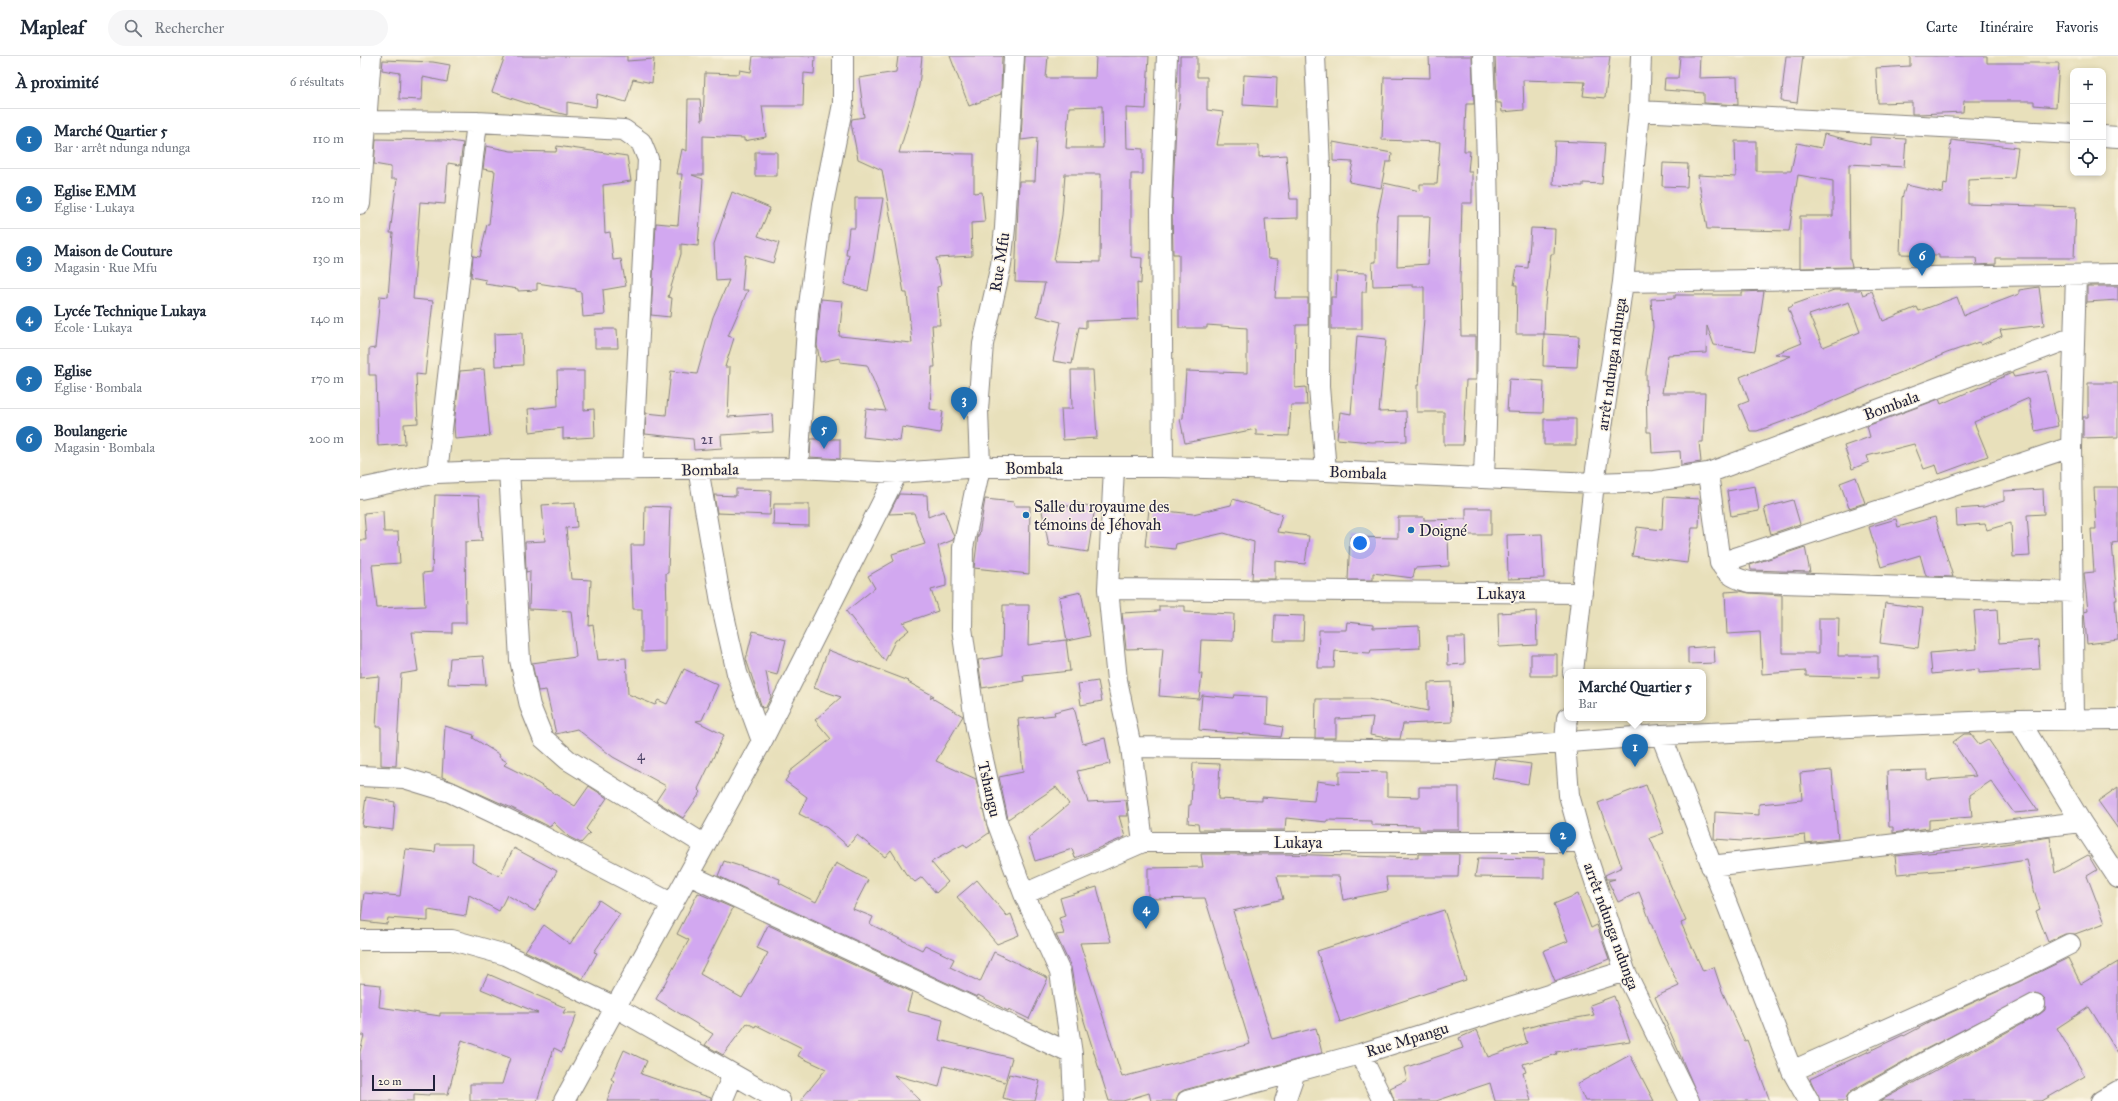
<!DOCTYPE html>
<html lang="fr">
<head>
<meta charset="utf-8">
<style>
	body { margin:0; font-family:"IM FELL Great Primer",serif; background:#f6f6f7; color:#1f2937 }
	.controls { position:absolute; right:12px; top:12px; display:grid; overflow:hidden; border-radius:8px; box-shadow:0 2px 6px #0003 }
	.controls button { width:36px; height:36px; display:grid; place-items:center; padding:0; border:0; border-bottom:1px solid #e0e1e3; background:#fff; color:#1f2937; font:20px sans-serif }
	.scale { position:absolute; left:12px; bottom:10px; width:63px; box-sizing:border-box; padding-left:4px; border:2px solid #22223b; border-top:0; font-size:11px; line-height:14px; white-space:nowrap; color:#22223b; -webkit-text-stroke:3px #fcf5e5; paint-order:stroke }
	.you { position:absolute; left:1000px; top:487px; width:14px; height:14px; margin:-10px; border:3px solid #fff; border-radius:50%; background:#1a73e8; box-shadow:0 0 0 6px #1a73e833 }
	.badge { display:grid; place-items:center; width:26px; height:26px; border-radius:50%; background:#1f6fb2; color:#fff; font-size:13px; font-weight:700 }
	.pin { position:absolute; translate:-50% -33px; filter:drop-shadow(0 1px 2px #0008) }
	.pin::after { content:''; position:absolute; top:21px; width:14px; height:12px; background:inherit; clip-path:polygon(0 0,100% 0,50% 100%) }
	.popup { position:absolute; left:1204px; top:613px; width:142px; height:52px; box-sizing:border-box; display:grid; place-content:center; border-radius:8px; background:#fff; filter:drop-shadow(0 1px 3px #0005); font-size:13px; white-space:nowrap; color:#747a83 }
	.popup b { font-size:15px; color:#1f2937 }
	.popup::after { content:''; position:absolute; left:50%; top:100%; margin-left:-8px; border:8px solid transparent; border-top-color:#fff }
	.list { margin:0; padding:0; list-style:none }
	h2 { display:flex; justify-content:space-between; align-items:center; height:52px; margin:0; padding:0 16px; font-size:17px }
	h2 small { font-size:13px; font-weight:400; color:#747a83 }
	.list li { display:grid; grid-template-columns:26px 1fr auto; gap:12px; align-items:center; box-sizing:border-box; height:60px; padding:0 16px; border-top:1px solid #e0e1e3 }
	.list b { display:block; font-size:15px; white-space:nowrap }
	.list p { margin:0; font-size:13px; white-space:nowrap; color:#747a83 }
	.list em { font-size:13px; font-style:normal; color:#747a83 }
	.icon { flex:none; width:22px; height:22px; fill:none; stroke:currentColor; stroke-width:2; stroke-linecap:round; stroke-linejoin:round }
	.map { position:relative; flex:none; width:1758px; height:1045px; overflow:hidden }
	header { display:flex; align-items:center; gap:24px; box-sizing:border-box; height:56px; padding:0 20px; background:#fff; border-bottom:1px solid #e0e1e3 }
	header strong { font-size:19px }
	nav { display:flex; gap:22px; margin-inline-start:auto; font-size:14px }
	.search { width:280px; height:36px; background:#f6f6f7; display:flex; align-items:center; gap:10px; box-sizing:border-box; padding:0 14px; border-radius:22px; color:#747a83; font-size:15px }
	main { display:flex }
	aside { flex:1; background:#fff }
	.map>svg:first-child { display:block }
</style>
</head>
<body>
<header>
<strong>Mapleaf</strong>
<div class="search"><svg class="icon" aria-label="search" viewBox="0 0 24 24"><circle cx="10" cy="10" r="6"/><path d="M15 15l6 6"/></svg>Rechercher</div>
<nav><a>Carte</a><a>Itinéraire</a><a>Favoris</a></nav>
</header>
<main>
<aside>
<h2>À proximité<small>6 résultats</small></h2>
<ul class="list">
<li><span class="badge">1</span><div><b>Marché Quartier 5</b><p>Bar · arrêt ndunga ndunga</p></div><em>110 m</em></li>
<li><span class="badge">2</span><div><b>Eglise EMM</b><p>Église · Lukaya</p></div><em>120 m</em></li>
<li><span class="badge">3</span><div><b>Maison de Couture</b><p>Magasin · Rue Mfu</p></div><em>130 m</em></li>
<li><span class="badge">4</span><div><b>Lycée Technique Lukaya</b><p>École · Lukaya</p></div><em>140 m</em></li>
<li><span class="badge">5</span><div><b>Eglise</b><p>Église · Bombala</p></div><em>170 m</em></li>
<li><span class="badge">6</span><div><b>Boulangerie</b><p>Magasin · Bombala</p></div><em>200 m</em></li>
</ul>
</aside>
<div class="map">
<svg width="1758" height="1045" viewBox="0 0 1758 1045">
	<rect width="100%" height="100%" fill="#fcf5e5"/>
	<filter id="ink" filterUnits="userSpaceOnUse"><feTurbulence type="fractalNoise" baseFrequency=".025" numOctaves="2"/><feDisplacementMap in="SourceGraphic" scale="8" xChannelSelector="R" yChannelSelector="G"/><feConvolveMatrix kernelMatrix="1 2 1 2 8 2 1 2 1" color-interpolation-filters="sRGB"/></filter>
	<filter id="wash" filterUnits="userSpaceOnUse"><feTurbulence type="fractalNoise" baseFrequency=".012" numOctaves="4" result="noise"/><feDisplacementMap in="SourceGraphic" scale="16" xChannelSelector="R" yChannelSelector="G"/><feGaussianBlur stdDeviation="0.9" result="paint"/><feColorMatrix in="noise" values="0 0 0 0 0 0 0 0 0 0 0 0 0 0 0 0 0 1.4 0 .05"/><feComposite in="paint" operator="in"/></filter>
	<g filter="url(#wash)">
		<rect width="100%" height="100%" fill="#e8e0bb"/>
		<g id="blocks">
			<path fill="#d2a8f0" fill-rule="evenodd" d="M145 0H267V5L294 3 292 27 273 23 266 46 237 38 236 51 207 46V59L178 52V51L132 36Z
				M393 0H455L454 18 444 17 443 50H402L406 81 384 85V82L343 80V119H332L343 123 338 190 321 188V198L308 241 312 242 310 261 291 259 296 167 318 169 322 118H317L322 93 327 95 328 43H340L342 64H343L345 17 379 18 380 14 391 16Z
				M538 0H562L559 30 539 97 614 98V137L622 136 625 166 611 167 612 200 576 202 581 230 577 231 580 269H572L575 311H572L570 353 583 355 580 377 542 371 540 385 503 381 506 353 526 355 507 309 480 306V302L460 306 457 289 461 243 483 245 479 280 552 287 547 237H544L522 114 498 103 491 67 492 63 504 61 499 22 536 16Z
				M590 0H642L641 38 609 50Z
				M665 0H688L686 22H735L736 0H789L786 53 766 52 767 92 783 93V118H771V201L782 202 781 228 777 227 778 263 726 265V272L719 271 712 308 693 305 701 266 677 260 685 227 655 226 659 125H675L677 82 661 84ZM742 50 743 92H706L709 51ZM705 118H741L740 206 694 205 702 159Z
				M820 0H837V21H847V54L863 56 857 89H899V101L926 99 930 143H938V162L905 163 908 202 918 203 915 242H948V269H936L935 332 946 331 947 349H931L929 380 896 379V373L825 387 820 363 823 362 826 315 887 317V272L847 269V272H819V198H813L812 153 816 69 820 43Z
				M1069 0H1112L1114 48H1106L1104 95H1110L1108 116H1112V147H1102L1100 224 1101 280H1116V324H1106L1103 389H1084V356H1057V329H1059L1064 262V231H1053V229L1013 230 1012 206H1016V166L1024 127 1060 135V128H1077L1080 86 1022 84 1024 21 1070 22ZM1038 160H1070L1068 208 1037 210Z
				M1135 0H1250L1245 42 1223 40 1225 26 1163 24 1164 54 1142 56 1141 47H1137Z
				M1320 0H1340L1339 22 1377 21 1378 49 1344 47V37L1304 34 1305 22H1318Z
				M1426 0H1443L1437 47 1421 45Z
				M1550 0H1627V7H1699L1696 51 1674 49V45H1604L1603 56 1558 58H1552V46L1518 47 1516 12 1550 10Z
				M23 4 73 6 90 9 87 26 63 21 62 44 39 43 40 17 22 14Z
				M884 19 917 21 916 51 883 49Z
				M1464 78 1510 89V81L1546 83 1544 111 1489 108 1490 203 1492 211 1440 212V160H1473V125L1438 119 1429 175 1347 173 1338 119 1376 121 1375 85H1396V115H1431L1437 87 1461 92Z
				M16 83 85 84 103 87 100 109 88 107 85 148 60 146 53 243 73 245 65 319 56 318 58 367 44 368 45 388 18 390 16 319H9V293L15 292 20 240 28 241 33 177H30L37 123H31V111L14 108Z
				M1591 84 1658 92 1654 122 1608 124V148L1716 151 1714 202H1636V208L1617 209 1616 202H1579V199L1540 198 1542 142 1546 129 1583 137 1584 127 1587 128Z
				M1195 85 1245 87 1242 128 1223 127V130L1193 129Z
				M973 86 1032 97 1031 106H1026L1021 132 989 126 993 106 973 105Z
				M126 90 151 95 196 96 197 90 267 100 271 125 243 129 245 177 250 176 253 204 261 203 266 230 243 234 245 259 223 261 221 236 216 235V233L177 227V234L158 235V233L125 228 126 224 111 221 113 200 120 201 127 168H129L135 115 123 113Z
				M395 96H417V120H395Z
				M1303 107 1328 108 1327 131 1302 130Z
				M372 136 410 152 398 180 419 187 413 207 385 199 382 234H388L368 280 374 282 365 311H370L368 361 412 358 413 376 361 379 362 392 334 394 333 383 285 378 286 357 306 359 311 315 337 318 353 261 369 224 356 225 354 188Z
				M495 142H523L508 235 484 228 489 199H486L489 172H495Z
				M1171 172 1195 173 1194 198H1191L1185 249 1184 278H1156L1157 229H1154L1157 211 1168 212Z
				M977 216 1007 217 1006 236H1002V273H971V241H976Z
				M1727 230H1758V244L1727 246Z
				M1679 231 1684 269 1640 274 1642 280 1621 289 1619 286 1587 297 1430 363 1397 375H1390L1379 349 1389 345 1380 321 1431 300 1415 298 1442 287 1428 252 1433 250 1432 249 1474 234H1501L1503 239 1512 235 1523 265 1557 251 1559 255 1597 241 1604 259 1659 238V234ZM1489 246 1500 276 1463 291 1449 259Z
				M1404 235 1395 295 1354 289 1347 270 1346 297 1308 299 1302 337H1345L1343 386H1339L1341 406 1321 409 1320 395 1292 397 1291 376H1287L1286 316 1293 271 1291 243 1315 242V239H1382V236Z
				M235 273H257L258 292H235Z
				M162 277 163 309 135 310 134 278Z
				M1184 278 1219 280 1217 311 1183 310Z
				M997 280 1026 283 1019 356 1046 355 1047 385 1012 386 977 383 980 356 991 358Z
				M124 313 130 380 95 383 94 369 100 315Z
				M711 314H733L737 382 703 384 701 353H712Z
				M197 315H224V354L234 353 235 381 203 383V372L170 376 168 353 198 350Z
				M1687 315 1698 370 1675 375 1669 342 1614 366 1628 400 1579 418 1576 409 1564 413 1554 388 1507 400 1509 406 1492 413 1484 390 1510 381 1507 370 1579 343 1581 348 1652 317 1654 321Z
				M1149 323 1184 325 1183 357 1147 356Z
				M1728 327H1758V381L1723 382V361H1728Z
				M1184 363H1216V389H1184Z
				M451 383H480V403L450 401Z
				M1496 421 1505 447 1489 452 1480 427Z
				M1395 430 1399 455 1371 460 1367 435Z
				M1734 431H1758V486L1752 487 1757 544H1755L1758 584 1727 588 1724 556 1728 555 1724 517 1734 516 1731 473H1736Z
				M376 433 411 434 410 459 357 457 354 439 376 440Z
				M1683 433 1684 458 1667 459 1670 500 1653 501 1651 467 1627 474 1625 468 1597 470 1596 453 1624 451 1644 445V435Z
				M539 438 567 439 568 461 584 455 594 481 593 484 578 490 586 523V530L571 534 578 555 543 567 549 574 535 585 525 605 486 555 515 532 508 520 534 505 532 498 565 488 554 457 529 458Z
				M75 439 119 440 122 485 105 486 106 567H92V577L52 576 58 615 41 618 36 710 21 709V671H16L19 620 0 622V484H6L4 457 23 455 24 476H38L40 507 12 509 17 552 65 550 63 517 72 516Z
				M1304 441 1340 443 1339 472H1332L1327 507 1272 500 1277 471 1302 474Z
				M625 443 654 446V450H670L669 518 614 512 618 479H619Z
				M873 443 922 458 917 476 949 480 945 508 915 505V523H892L894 486 864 477 816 488 815 493 785 490 789 453 833 458 871 449Z
				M1433 444 1440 468 1411 478 1404 452Z
				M215 447 217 471 206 472 211 523 231 524 229 570 233 569 238 604 266 602 268 638 295 649 298 644 307 648 324 613 358 629 342 664 336 665 364 679 338 733 341 736 323 762 296 745 306 730 253 701 217 673 196 678 186 634 178 635 172 607 216 601 211 555 169 553 170 515 166 516 165 486 185 485 182 449Z
				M713 447 735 451 728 496 689 490 681 450H713Z
				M414 448H449V470L413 469Z
				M285 450 310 451 308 517H306L307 552H305V595L282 596V553H273L271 489H284Z
				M1106 452H1131V479H1088L1089 510 1055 512 1053 522 1013 517V524H988L990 481 1038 482V461H1064V464L1106 463Z
				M1575 461 1593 521 1566 520 1560 499 1521 511 1509 471 1536 463 1538 471Z
				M1182 478 1184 522 1148 523 1147 479Z
				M1445 491 1450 516 1391 514 1390 509Z
				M1380 535 1389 537 1422 539V597H1459V562H1479L1478 600H1518V622L1446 620V615L1402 618 1400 576 1367 578 1365 536Z
				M721 536 730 580 707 585 699 541Z
				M1525 547 1563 552 1558 592 1520 587Z
				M643 549H669L668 589 706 584 710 615 663 620 664 625 622 632 618 604 642 600Z
				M799 550H825V556L874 558 873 585 841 584 839 618H842L839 643 799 640 803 592 766 593 762 557 799 555Z
				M1637 553 1639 587 1678 584 1680 613 1619 617V613L1572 618 1570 597 1617 593 1614 555Z
				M1176 555 1177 589 1139 591 1138 557Z
				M915 559 944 560 943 585H914Z
				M987 566 1013 569V572L1059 570 1060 592 1011 594 1010 597 975 595 974 612H958L959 574H986Z
				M393 575 426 584 417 619 406 616 411 641 406 651 402 652 386 603Z
				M1087 581H1104L1105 608 1088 609Z
				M1354 590 1355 607 1328 608V592Z
				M468 594 549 625 548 626 574 640 570 641 603 660 576 705 616 723 629 777 607 792 604 788 571 806 588 826 576 837 562 821 555 826 546 818 531 794 525 801 497 779 488 790 467 772 439 758 447 741 425 725 430 718 429 716 471 683 455 664 481 641 454 632Z
				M1171 598H1197V620H1171Z
				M123 600 126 629 88 628 90 602Z
				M738 625 742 645 721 649 718 628Z
				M1091 626 1092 666 1043 668 1040 683H1032L1010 679 1013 661 976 663V682H955L956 643H1008L1068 655V627Z
				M842 639 873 642 874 639 908 641 907 668 923 671 921 681 839 674Z
				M714 651 723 688 745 682 750 708 717 715 728 746 766 744 768 760H759L765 781 715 802 712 793 675 805 668 782 709 748 696 731 648 763 639 721 663 716 658 663 695 659 694 656Z
				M85 670 114 679 113 682 140 699 139 701 147 706 144 709 164 719 215 750 229 730 247 742 226 773 230 777 221 787 209 781 193 766 190 771 154 753 82 721Z
				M1604 678H1611L1619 688 1628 683 1678 755 1654 757 1631 725 1610 739 1612 761 1569 764V772L1533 777V771H1529L1527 715 1567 714V724L1616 720 1593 686Z
				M1135 703 1171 708 1168 728 1132 722Z
				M833 707 860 708 858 743 902 745V741L954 745 957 725 979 728V715L1027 716V740L1059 741V731H1099V774H1059V770L1011 769V765L967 764V766L926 762 925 774H839L838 768 828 767 829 749H831Z
				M1472 714 1478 783 1446 787 1445 779 1382 785 1354 783 1355 756 1399 759V748L1442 744 1440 717Z
				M1286 729 1304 777 1290 782 1326 865 1321 867 1343 915 1354 911 1362 935 1385 985 1387 984 1410 1045H1340L1295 941 1319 930 1299 888 1279 836 1258 846 1248 825 1255 823H1246L1245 819 1262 811 1238 747Z
				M1758 731V773L1738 745Z
				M6 741 35 746 33 774 2 770Z
				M1690 781 1695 817 1728 799 1737 814 1727 820 1745 867 1715 878H1705L1688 886 1676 855 1680 853 1674 834 1667 804 1614 812 1537 818 1535 800 1612 793Z
				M76 788H113L112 806 139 820 154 792 197 815 175 855 147 839 139 855 109 839 106 860 68 854V865L28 862 27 868 1 865 4 837 40 840 46 793 75 796Z
				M841 798H923L1058 802V798H1099L1098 821H1026L1028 835 983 844 979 820H917L923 843 873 855 912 983 956 972 962 997 824 1034 819 1037 816 1045H791L789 1037 763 1045H749L715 936 711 911 696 879 704 878 699 862 705 860 700 842 737 831 751 886 720 887 762 1021 890 988 845 842 788 843V812L843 811Z
				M1118 802 1184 803V822L1115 821Z
				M364 805 420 823 419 827 456 846 476 807 508 824 493 853 513 861 510 868 562 894 565 889 594 903 590 911 620 926 634 896 688 922 669 963 649 953 648 955 618 939 617 941 358 820Z
				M617 824 647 860 651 858 659 879 637 888 597 841Z
				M338 837 373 852 340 918 382 942 408 897 397 892 408 869 552 936 547 955 583 964 579 984 652 1002 645 1026 584 1010 579 1031 534 1019 561 1045H440L466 1013 438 1000 442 992 396 969 395 971 387 967 363 999 345 989 353 978 296 943 329 884 317 878Z
				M1218 838 1231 872 1237 869 1249 903 1195 925 1183 895 1208 885 1194 848Z
				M239 844 260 858 234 896 237 897 223 923 165 895 184 869 210 888Z
				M1084 854 1106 924 980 966 957 895Z
				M1708 902 1721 928 1758 906V997L1729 951 1697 972 1725 1020 1682 1045H1520L1680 958 1685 954V943L1681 939 1675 937 1566 993 1491 1035 1487 1040 1486 1045H1460L1450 1023 1543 979 1544 980 1572 965 1659 926Z
				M128 918 206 952 203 957H217L202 996 194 992 177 1045H110V1028H142L150 1002 102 984 88 1038H69V1039L54 1038V1045H0V996L4 979H0V927L21 929 19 951 80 960V957H178L121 933Z
				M1254 940 1270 985 1196 996 1197 998 1163 1008 1166 1016 1163 1017 1171 1045H1135L1130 1027 1076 1045H1034L1030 1032 1047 1024 1044 1012 1103 992 1099 982 1117 974 1128 1001 1167 987 1163 973 1181 968 1234 959 1230 949Z
				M264 994 287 1005 281 1018 351 1042V1045H247L254 1025 251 1023Z
				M1270 999 1294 1045H1225L1217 1028Z
				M649 1018 680 1025 675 1045H654L643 1042Z"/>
		</g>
	</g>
	<g filter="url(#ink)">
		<use href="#blocks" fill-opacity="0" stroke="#85817b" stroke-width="1"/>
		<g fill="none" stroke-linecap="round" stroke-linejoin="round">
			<defs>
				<path id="street" d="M654 0 645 172 641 209 623 288 618 354 620 411 603 492 602 572 616 672 637 766 664 838 700 916 712 998 714 1045
					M955 0 960 112 959 331 966 415
					M1123 0C1130 140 1130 281 1124 421
					M1279 55 1713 78
					M0 65 117 66 264 74 281 86 288 103 272 414
					M1743 80 1758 81
					M0 148 11 0
					M1263 226 1758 218
					M803 411 801 153 807 0
					M338 412 361 546 377 617 402 685
					M438 412 448 256 463 148 483 48V0
					M754 412 748 533 757 624 771 691 783 786
					M149 414 160 604 170 650 183 682 208 704 345 789
					M77 417 117 66
					M1348 417 1360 507C1368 519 1376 523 1390 526L1713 536
					M0 433 77 417 149 414 438 412 537 417 620 411H803L966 415 1234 427 1294 425 1348 417 1714 281
					M1360 507 1711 391
					M748 533 1222 537
					M1213 616 1234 427 1263 226 1279 55 1281 0
					M1207 662 1205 686 1209 739 1222 786 1265 915 1329 1045
					M1659 664 1721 766 1758 822
					M1714 664 1711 391 1716 219
					M1301 679 1432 1015 1449 1045
					M771 691 1092 695 1301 679 1659 664 1758 663
					M0 720 44 722 90 736 174 776 313 848
					M1351 810 1721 766
					M329 819 712 998
					M664 838 783 786H1222
					M0 884H92L146 899 257 952 420 1045
					M1000 998 1023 1045
					M1432 1015 1654 916 1710 888
					M204 1045 402 685 537 417
					M362 1045 373 1019
					M827 1045 1000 998 1265 915
					M925 1045 935 1016
					M1497 1045 1571 1003 1675 948
					M1741 1045 1758 1035"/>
			</defs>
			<use href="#street" stroke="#85817b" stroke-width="22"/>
			<use href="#street" stroke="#fff" stroke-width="20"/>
		</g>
	</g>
	<g fill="#1f6fb2" stroke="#fcf5e5" stroke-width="1.5">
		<circle cx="666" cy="459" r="4"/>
		<circle cx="1051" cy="474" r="4"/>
	</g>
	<g text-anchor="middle" stroke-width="3" stroke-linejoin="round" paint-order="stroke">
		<g font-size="14" fill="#4e4468">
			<text x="347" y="388">21</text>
			<text x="281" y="704">4</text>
		</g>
		<g font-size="16" fill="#22223b" stroke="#fcf5e5">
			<text transform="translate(639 206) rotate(-81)" y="6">Rue Mfu</text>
			<text transform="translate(1251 308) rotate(-82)" y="6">arrêt ndunga ndunga</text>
			<text transform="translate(1531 349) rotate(-20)" y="6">Bombala</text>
			<text x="674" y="418">Bombala</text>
			<text transform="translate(350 413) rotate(-1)" y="6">Bombala</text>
			<text transform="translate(998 416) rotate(2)" y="6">Bombala</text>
			<text x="1141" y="543">Lukaya</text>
			<text transform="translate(630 733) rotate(77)" y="6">Tshangu</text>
			<text x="938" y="792">Lukaya</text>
			<text transform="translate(1252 870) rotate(70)" y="6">arrêt ndunga ndunga</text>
			<text transform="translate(1047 983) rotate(-17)" y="6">Rue Mpangu</text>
		</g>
		<g font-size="16" fill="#22223b" stroke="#fcf5e5" text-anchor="start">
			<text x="674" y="456">Salle du royaume des<tspan x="674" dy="18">témoins de Jéhovah</tspan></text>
			<text x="1059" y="480">Doigné</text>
		</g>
	</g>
</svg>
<div class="controls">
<button>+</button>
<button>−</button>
<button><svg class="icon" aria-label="locate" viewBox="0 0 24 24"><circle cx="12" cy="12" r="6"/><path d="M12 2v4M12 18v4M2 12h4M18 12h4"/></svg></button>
</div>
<div class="scale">20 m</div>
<div class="you"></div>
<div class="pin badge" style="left:1275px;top:711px">1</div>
<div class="popup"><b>Marché Quartier 5</b>Bar</div>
<div class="pin badge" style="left:1203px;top:799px">2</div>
<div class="pin badge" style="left:604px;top:364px">3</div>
<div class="pin badge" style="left:786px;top:873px">4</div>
<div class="pin badge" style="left:464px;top:393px">5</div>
<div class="pin badge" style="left:1562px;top:220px">6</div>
</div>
</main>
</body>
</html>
